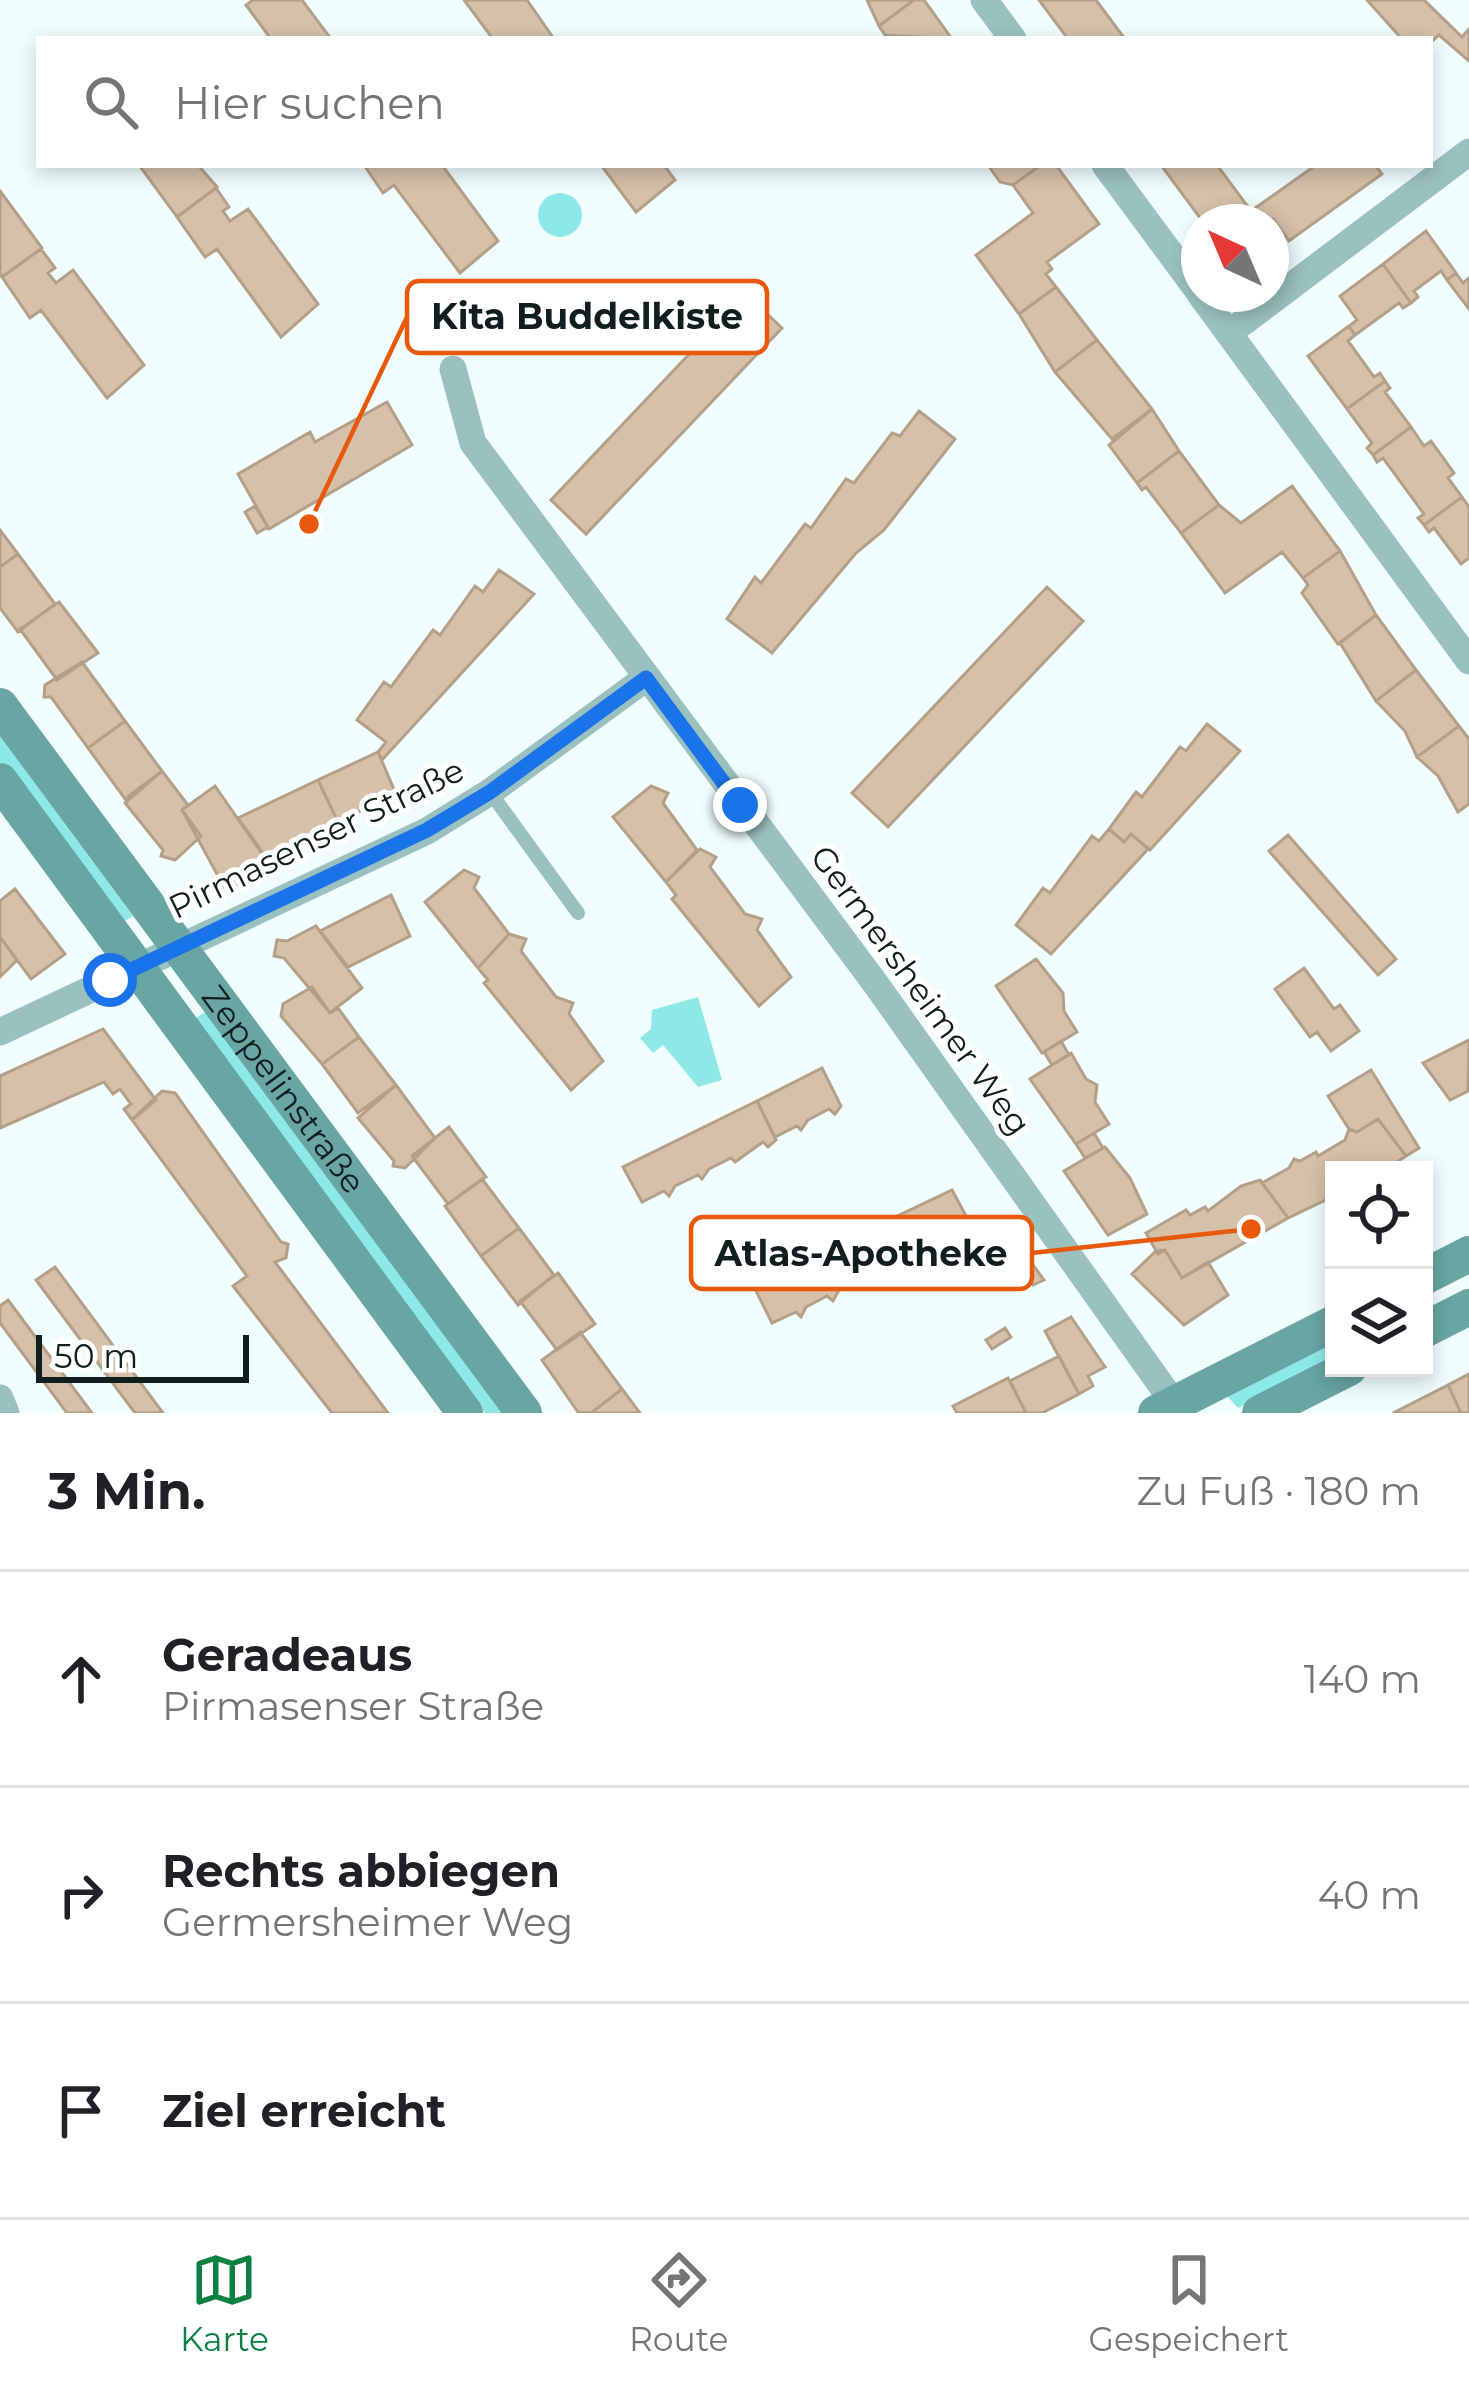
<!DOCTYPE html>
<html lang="de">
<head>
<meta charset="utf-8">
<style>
	body { margin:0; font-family:Montserrat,sans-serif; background:#f6f6f6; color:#202124 }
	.controls { position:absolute; right:36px; bottom:36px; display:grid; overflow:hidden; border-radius:0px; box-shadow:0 6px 18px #0003 }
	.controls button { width:108px; height:108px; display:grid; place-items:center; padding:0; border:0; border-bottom:3px solid #e0e0e0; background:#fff; color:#202124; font:60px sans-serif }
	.compass { position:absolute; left:1181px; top:204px; width:108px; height:108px; border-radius:50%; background:#fff; box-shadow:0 6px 18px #0003; rotate:316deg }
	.scale { position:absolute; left:36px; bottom:30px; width:213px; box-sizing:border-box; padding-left:12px; border:6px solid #101e1e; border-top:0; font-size:33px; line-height:42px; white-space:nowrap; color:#101e1e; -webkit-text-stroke:9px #fff; paint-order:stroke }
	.stop { position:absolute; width:36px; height:36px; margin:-27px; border:9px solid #1a73e8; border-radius:50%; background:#fff }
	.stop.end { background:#1a73e8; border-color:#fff; box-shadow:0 3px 12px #0008 }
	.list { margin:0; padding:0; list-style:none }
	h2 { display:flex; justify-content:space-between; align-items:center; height:156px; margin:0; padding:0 48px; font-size:51px }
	h2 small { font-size:39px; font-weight:400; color:#757577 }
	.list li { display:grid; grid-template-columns:78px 1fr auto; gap:36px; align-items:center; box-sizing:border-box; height:216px; padding:0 48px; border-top:3px solid #e0e0e0 }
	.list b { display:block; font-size:45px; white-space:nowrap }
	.list p { margin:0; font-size:39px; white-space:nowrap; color:#757577 }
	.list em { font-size:39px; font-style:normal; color:#757577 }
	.icon { flex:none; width:66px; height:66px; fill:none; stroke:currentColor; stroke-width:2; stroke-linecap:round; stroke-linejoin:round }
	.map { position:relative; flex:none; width:1469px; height:1413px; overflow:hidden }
	.search { position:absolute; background:#fff; box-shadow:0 6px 18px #0003; left:36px; right:36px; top:36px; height:132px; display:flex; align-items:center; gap:30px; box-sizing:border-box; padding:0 42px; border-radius:0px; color:#757577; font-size:45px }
	.sheet { height:804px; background:#fff }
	nav { display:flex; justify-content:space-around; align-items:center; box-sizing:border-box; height:168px; border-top:3px solid #e0e0e0; background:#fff; font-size:33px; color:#757577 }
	nav a { display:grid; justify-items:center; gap:6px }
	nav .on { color:#0b8043 }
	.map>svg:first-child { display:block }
</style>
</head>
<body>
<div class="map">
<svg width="1469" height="1413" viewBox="0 0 1469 1413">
	<rect width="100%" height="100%" fill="#effefd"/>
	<path fill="#8ee9e6" d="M538 215a22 22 0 1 1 44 0a22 22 0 1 1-44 0Z
		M0 736 133 916 120 924 0 762Z
		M698 997 722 1080 698 1087 663 1045 653 1053 640 1038 651 1029 652 1010Z
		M205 1012 503 1413H485L191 1021Z
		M1334 1340V1359L1238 1408 1226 1395Z"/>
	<path fill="#d5c0a9" stroke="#b49f89" stroke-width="3" d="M253 0H302L331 39H271L246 5Z
		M464 0H527L554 39H493Z
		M867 0H914L879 26Z
		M914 0H924L952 39 885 35 879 26Z
		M1039 0H1096L1125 39H1068Z
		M1367 0H1424L1462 37 1469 29V61L1439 35 1430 43 1402 39Z
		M139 165H198L217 187 177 217Z
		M364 165H442L498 241 460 273 394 185 383 193Z
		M601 165H664L675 180 636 212Z
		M988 165H1041L1013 185 1000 182Z
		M1041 165H1056L1099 224 1047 262 1052 269 1046 274 1056 287 1019 314 976 255 1033 213 1013 185Z
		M1161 165H1217L1251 211 1316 165H1375L1382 174 1289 241 1273 219 1203 222Z
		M216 188 229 207 223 211 230 221 248 209 318 304 281 337 217 249 205 257 177 217Z
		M0 191 42 248 2 277 0 275Z
		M1426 231 1456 273 1447 280 1441 271 1414 291 1418 297 1411 303 1383 264Z
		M41 249 55 268 48 273 56 283 73 270 144 365 107 398 41 310 30 318 2 277Z
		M1383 264 1411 303 1403 308 1399 303 1355 335 1349 326 1357 320 1340 296Z
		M1456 273 1463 283 1469 278V309L1447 280Z
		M1056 287 1097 340 1055 372 1019 314Z
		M746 294 782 328 586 534 551 500Z
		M1349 326 1355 335 1348 341 1374 377 1380 373 1385 381 1347 409 1308 356Z
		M1097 340 1152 409 1112 439 1055 372Z
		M1385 381 1390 388 1385 392 1411 427 1373 455 1367 448 1372 443 1347 409Z
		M387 402 412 445 269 529 238 474 310 432 315 442Z
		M1152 409 1179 451 1137 483 1109 445Z
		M919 411 955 439 884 530 856 553 772 653 727 619 755 577 761 583 805 524 811 528 846 479 854 483 892 433 900 436Z
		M1411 427 1424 446 1431 441 1454 473 1448 478 1462 497 1424 525 1418 518 1424 514 1383 458 1377 462 1373 455Z
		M1179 451 1219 505 1181 533 1146 487 1142 490 1137 483Z
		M1292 486 1340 551 1303 578 1282 552 1225 593 1181 533 1219 505 1241 523Z
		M1462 497 1469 507V558L1461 564 1434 528 1429 532 1424 525Z
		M255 506 268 527 257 533 245 512Z
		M0 530 18 554 0 567Z
		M1340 551 1376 615 1338 644 1302 593 1308 585 1303 578Z
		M18 554 55 604 18 632 0 608V567Z
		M499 570 534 594 382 760 378 752 386 742 357 720 384 682 391 687 433 630 440 635 475 586 483 592Z
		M1047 587 1083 621 888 827 852 793Z
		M59 602 98 653 57 680 20 629Z
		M1376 615 1416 670 1376 701 1340 643Z
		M82 662 125 721 88 748 51 697H44L45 685Z
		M1416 670 1459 726 1417 757 1405 731 1376 701Z
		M125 721 162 771 125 799 88 748Z
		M1207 724 1240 751 1150 850 1131 834 1124 842 1109 829 1136 792 1142 797 1180 747 1186 751Z
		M1459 726 1469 739V804L1458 812 1438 776 1417 757Z
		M378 752 396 794 338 822 318 780Z
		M162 771 188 805 182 810 201 836 175 860 161 856 163 850 125 803Z
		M318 780 338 822 266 857 238 818Z
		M215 786 267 861 238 876 239 885 224 887 182 810Z
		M651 786 668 793 663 803 697 850 666 882 613 817Z
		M1109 829 1124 842 1131 834 1148 849 1051 954 1016 925 1043 888 1050 893 1092 836 1099 841Z
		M1288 835 1396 959 1378 975 1269 851Z
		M700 849 716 857 710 867 745 914 762 919 757 930 791 977 759 1006 672 899 676 895 666 882Z
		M464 870 479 877 474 888 509 934 478 968 425 902Z
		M15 889 65 954 31 979 0 937V901Z
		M391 895 410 936 348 967 320 931Z
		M316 926 362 988 330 1013 284 958 274 956 277 940 287 941Z
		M509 934 526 939 521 951 556 997 573 1003 569 1014 603 1061 571 1090 484 983 488 980 478 968Z
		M0 937 17 960 0 977Z
		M1036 959 1063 993 1064 1011 1077 1032 1042 1053 996 986Z
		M1304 968 1334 1009 1340 1005 1359 1031 1331 1051 1317 1032 1310 1037 1275 989Z
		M312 987 330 1013 338 1008 359 1037 322 1064 281 1016 283 1004Z
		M103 1029 156 1100 132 1120 124 1109 131 1104 120 1089 113 1094 104 1082 0 1128V1076Z
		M359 1037 396 1085 358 1113 322 1064Z
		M1469 1040 1468 1091 1450 1100 1423 1063Z
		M1061 1041 1069 1055 1052 1065 1044 1052Z
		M1071 1053 1086 1079 1097 1085 1095 1102 1109 1124 1076 1144 1030 1079Z
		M822 1068 841 1106 835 1114 829 1109 808 1120 801 1130 797 1126 775 1137 757 1101Z
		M1371 1070 1419 1148 1406 1156 1378 1119 1357 1132 1349 1129 1328 1096Z
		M396 1085 435 1138 405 1168 393 1166 394 1161 358 1118Z
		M162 1091 175 1093 281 1242 288 1244 286 1258 275 1262 388 1413H332L233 1286 247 1276 132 1120Z
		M757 1101 776 1140 768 1147 763 1142 735 1162 731 1158 709 1169 702 1179 698 1175 675 1186 669 1196 664 1191 642 1202 623 1167Z
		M1378 1119 1406 1156 1384 1170H1334V1196L1288 1218 1262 1183 1289 1168 1294 1159 1300 1161 1316 1152 1318 1156 1345 1140 1349 1129 1357 1132Z
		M449 1127 486 1177 448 1204 412 1156Z
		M1094 1133 1103 1148 1085 1158 1076 1144Z
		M1105 1147 1130 1178 1147 1214 1108 1235 1064 1171Z
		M482 1179 519 1228 481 1256 445 1206Z
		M1260 1180 1288 1218 1182 1278 1165 1250 1158 1254 1146 1233 1186 1210 1190 1215 1205 1207 1208 1211 1241 1186Z
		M952 1190 972 1227 964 1235 959 1231 937 1242 932 1252 927 1246 905 1257 887 1221Z
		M887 1221 906 1261 899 1268 893 1263 873 1274 866 1285 861 1280 839 1290 833 1301 827 1296 806 1307 801 1317 796 1312 772 1323 754 1287Z
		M519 1228 554 1275 518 1305 481 1256Z
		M1011 1235 1044 1280 1033 1285 1010 1253 1004 1258 995 1246Z
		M1165 1250 1182 1278 1208 1262 1228 1295 1184 1325 1132 1274 1156 1251Z
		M55 1267 163 1413H135L36 1280Z
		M558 1273 595 1324 557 1350 520 1301Z
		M8 1300 92 1413H67L0 1323V1306Z
		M1071 1317 1105 1367 1088 1376 1093 1386 1079 1394 1045 1331Z
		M1005 1328 1011 1337 992 1349 986 1340Z
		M580 1332 622 1389 591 1413 578 1412 542 1360Z
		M1059 1356 1079 1394 1042 1413H1026L1010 1381Z
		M1469 1374V1413H1461L1448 1385Z
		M1008 1378 1026 1413H957L953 1406Z
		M1448 1385 1461 1413H1393Z
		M622 1389 640 1413H591Z"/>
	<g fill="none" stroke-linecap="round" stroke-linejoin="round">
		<path stroke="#9ac1c0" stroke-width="14" d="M490 792 578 913"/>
		<path stroke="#9ac1c0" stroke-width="27" d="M984 0 1013 39
			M1105 165 1199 292
			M1200 294 1469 661
			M1229 333 1469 152
			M453 369 473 443 875 983 1181 1413
			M0 1032 427 831 490 792 646 678
			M0 1398 6 1413"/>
		<g stroke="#68a5a3" stroke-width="36">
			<path id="s1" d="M0 706 524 1413"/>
			<path d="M0 781 465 1413"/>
			<path d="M1424 1277 1469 1254"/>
			<path d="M1424 1330 1469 1307"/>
			<path d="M1156 1413 1334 1323"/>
			<path d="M1260 1413 1349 1368"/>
		</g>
	</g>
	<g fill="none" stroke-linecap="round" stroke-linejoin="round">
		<path stroke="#1a73e8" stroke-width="15" d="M110 980 427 830 490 792 646 678 740 805"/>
	</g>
	<g text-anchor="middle" stroke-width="10" stroke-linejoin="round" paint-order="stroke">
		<g font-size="33" fill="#101e1e" stroke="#fff">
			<text transform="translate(316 838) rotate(-26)" y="12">Pirmasenser Straße</text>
			<text transform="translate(921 990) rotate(54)" y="12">Germersheimer Weg</text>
			<text dy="12" stroke="none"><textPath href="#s1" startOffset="477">Zeppelinstraße</textPath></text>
		</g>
	</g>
	<path fill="none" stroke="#e8590c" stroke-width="4.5" d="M309 524L407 317M1251 1229L1032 1253"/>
	<g fill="#e8590c" stroke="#fff" stroke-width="4.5">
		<circle cx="309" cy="524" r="12"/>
		<circle cx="1251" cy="1229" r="12"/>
	</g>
	<g fill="#fff" stroke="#e8590c" stroke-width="4.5">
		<rect x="407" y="281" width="360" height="72" rx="12"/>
		<rect x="691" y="1217" width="341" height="72" rx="12"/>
	</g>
	<g font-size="36" text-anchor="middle" font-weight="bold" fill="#101e1e">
		<text x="587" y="329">Kita Buddelkiste</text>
		<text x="861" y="1266">Atlas-Apotheke</text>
	</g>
</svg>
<div class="controls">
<button><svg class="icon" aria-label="locate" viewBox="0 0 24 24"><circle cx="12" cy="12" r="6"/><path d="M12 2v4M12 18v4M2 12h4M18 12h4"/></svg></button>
<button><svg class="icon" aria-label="layers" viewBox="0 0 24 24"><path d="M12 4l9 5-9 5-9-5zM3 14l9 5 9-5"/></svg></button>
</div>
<svg class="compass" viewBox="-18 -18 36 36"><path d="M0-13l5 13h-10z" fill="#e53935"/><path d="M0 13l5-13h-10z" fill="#757577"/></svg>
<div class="scale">50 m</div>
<div class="stop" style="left:110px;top:980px"></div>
<div class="stop end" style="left:740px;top:805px"></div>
<div class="search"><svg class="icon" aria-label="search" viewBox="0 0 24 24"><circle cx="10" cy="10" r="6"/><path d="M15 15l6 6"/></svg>Hier suchen</div>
</div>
<section class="sheet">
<h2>3 Min.<small>Zu Fuß · 180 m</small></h2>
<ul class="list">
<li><svg class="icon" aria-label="ahead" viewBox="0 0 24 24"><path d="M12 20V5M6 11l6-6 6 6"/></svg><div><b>Geradeaus</b><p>Pirmasenser Straße</p></div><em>140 m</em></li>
<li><svg class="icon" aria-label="right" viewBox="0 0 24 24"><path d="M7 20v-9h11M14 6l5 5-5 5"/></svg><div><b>Rechts abbiegen</b><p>Germersheimer Weg</p></div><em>40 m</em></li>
<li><svg class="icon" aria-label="arrive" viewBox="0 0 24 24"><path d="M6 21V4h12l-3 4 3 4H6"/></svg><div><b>Ziel erreicht</b></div></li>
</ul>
</section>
<nav>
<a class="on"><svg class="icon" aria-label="map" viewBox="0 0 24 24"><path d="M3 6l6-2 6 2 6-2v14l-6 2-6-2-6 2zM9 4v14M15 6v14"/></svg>Karte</a>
<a><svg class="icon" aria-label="directions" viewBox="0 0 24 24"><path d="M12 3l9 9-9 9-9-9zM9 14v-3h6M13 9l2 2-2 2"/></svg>Route</a>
<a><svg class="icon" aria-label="saved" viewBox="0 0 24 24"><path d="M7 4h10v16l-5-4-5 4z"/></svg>Gespeichert</a>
</nav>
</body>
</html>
